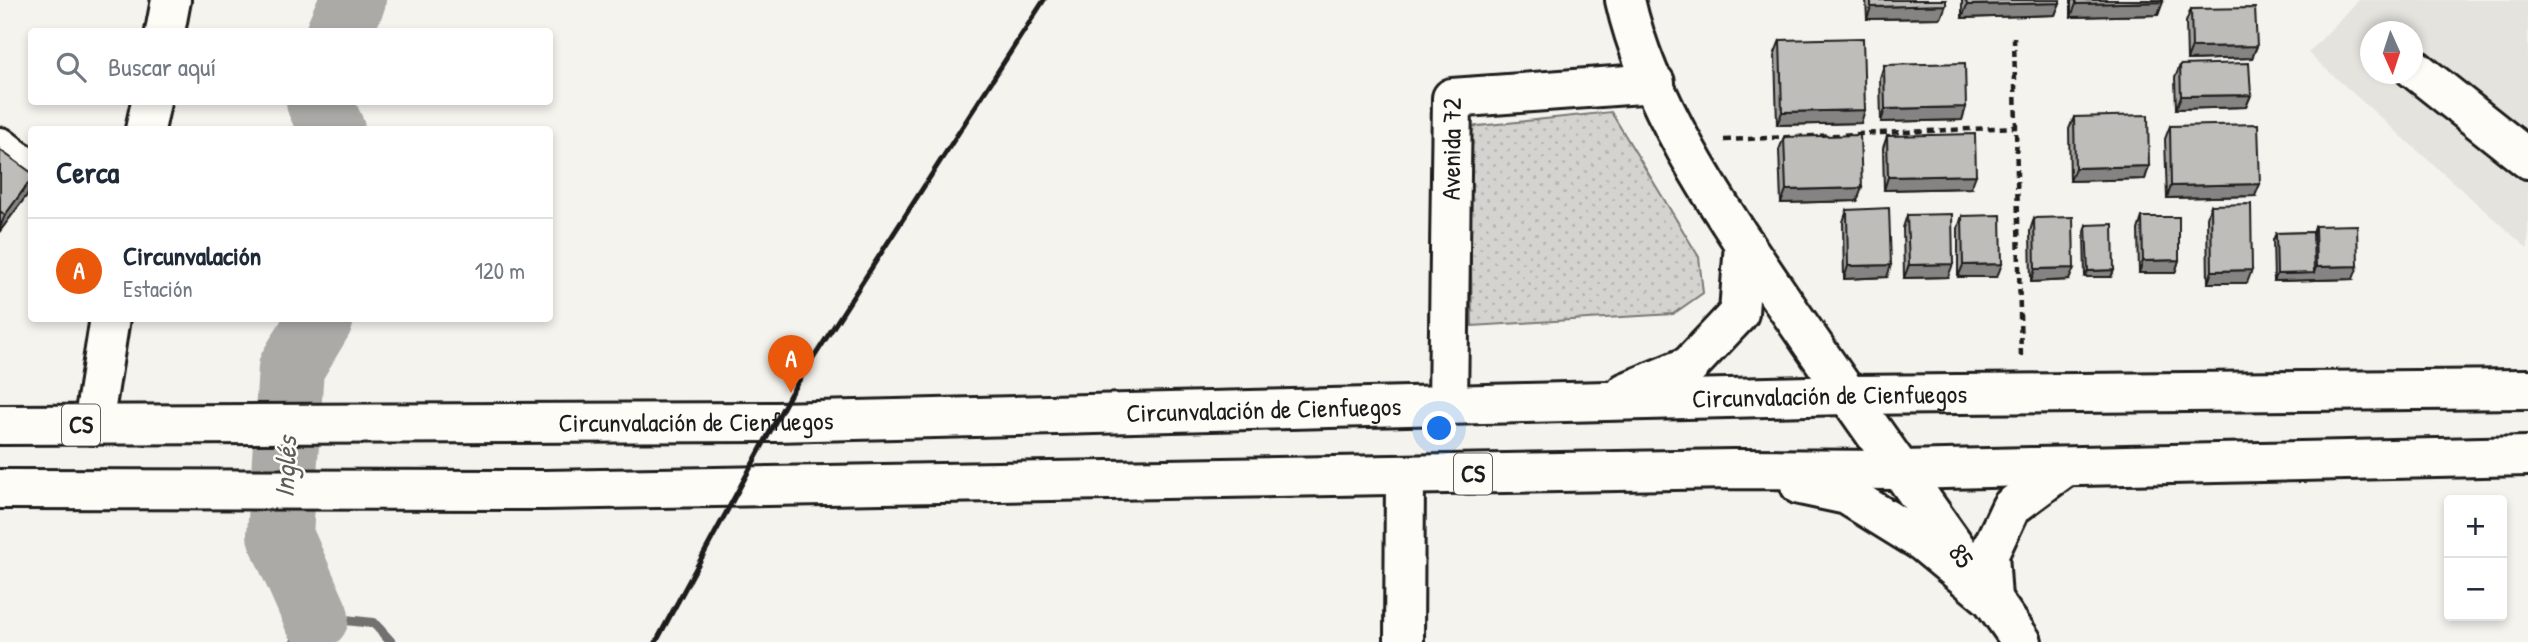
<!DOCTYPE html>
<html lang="es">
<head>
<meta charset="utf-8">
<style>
	body { margin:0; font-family:"Patrick Hand",sans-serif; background:#f2f2f3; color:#1f2937 }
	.controls { position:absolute; right:21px; bottom:21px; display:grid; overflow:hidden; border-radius:7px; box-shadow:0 4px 10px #0003 }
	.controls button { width:63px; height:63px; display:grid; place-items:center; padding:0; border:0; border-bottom:2px solid #e0e1e3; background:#fff; color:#1f2937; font:35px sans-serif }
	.compass { position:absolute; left:2360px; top:21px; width:63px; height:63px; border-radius:50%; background:#fff; box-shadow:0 4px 10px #0003; rotate:177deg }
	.you { position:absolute; left:1440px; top:429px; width:24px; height:24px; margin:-18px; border:5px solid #fff; border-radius:50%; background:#1a73e8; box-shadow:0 0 0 10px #1a73e833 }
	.badge { display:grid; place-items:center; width:46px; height:46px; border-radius:50%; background:#ea580c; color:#fff; font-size:23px; font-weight:700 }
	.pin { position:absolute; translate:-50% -58px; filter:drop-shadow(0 2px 4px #0008) }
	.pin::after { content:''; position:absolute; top:37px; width:24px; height:21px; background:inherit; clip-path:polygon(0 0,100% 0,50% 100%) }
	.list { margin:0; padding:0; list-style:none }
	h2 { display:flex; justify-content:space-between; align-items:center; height:91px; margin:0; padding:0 28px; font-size:30px }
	h2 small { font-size:23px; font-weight:400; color:#747a83 }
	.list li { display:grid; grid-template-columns:46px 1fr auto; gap:21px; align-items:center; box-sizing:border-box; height:105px; padding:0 28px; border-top:2px solid #e0e1e3 }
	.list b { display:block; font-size:26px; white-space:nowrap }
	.list p { margin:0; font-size:23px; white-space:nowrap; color:#747a83 }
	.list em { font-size:23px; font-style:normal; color:#747a83 }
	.icon { flex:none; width:38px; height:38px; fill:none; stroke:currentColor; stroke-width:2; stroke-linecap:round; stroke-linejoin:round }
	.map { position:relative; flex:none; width:2528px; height:642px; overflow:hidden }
	.search { position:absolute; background:#fff; box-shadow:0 4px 10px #0003; left:28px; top:28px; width:525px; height:77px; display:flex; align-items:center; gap:18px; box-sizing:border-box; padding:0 24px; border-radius:7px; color:#747a83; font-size:26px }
	.panel { position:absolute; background:#fff; box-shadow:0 4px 10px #0003; left:28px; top:126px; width:525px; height:196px; border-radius:7px }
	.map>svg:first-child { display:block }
</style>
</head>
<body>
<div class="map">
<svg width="2528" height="642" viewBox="0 0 2528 642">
	<defs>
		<pattern id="park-dots" width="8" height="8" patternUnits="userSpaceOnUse" patternTransform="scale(1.75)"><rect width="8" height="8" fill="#d4d3cf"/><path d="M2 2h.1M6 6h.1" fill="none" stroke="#b5b5b1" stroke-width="1.8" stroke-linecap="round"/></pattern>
	</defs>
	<rect width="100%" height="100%" fill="#f4f3ee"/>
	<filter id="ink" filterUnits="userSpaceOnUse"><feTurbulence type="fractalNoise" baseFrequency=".0143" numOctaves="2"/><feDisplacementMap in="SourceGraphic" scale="14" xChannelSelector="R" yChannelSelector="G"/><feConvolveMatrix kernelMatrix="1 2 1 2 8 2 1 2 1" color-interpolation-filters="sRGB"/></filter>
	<g filter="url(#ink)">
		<path fill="#e4e3de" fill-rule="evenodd" d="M2359 0H2528V249L2308 53ZM2370 32H2412V74H2370Z"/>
		<path fill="url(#park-dots)" stroke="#787876" stroke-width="2" d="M1611 112 1699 257 1703 293 1673 314 1472 326 1469 127Z"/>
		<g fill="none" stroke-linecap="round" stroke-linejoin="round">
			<path stroke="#72716f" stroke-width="10" d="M295 642 316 617 374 623 391 642"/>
			<path stroke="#abaaa6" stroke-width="66" d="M339 32 353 0
				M319 102 332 130
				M316 617 280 535 291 368 321 318"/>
			<defs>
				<g id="minor">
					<path id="s1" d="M1625 0C1648 104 1719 207 1778 294 1858 412 1941 526 2022 642"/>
					<path d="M165 32 171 0"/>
					<path d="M2412 67 2528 159"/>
					<path d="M145 130 151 102"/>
					<path d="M0 147 32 172"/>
					<path id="s2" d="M1448 405 1452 98 1655 83"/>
					<path d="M93 425 110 318"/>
					<path d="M1404 642 1405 476"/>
				</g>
				<g id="highway">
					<path d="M1626 392 1689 366 1739 313 1744 243"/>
					<path id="s3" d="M0 425 775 422 1846 395 2528 389"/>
					<path d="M1800 485 1847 495 1923 542 1992 599"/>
					<path d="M0 489 544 490 1733 469 1902 470 2528 456"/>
					<path d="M1992 599 1989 554 2011 507 2065 467"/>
				</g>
			</defs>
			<use href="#minor" stroke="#1c1c1c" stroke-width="44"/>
			<use href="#highway" stroke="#1c1c1c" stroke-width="44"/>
			<path stroke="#1c1c1c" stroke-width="4.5" stroke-dasharray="7 5" stroke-linecap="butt" d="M2014 37 2021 358
				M1724 140 2017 127"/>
			<use href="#minor" stroke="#fdfcf7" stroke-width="38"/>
			<use href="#highway" stroke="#fdfcf7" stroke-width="38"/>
			<path stroke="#1c1c1c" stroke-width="5" d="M656 642 791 393 1044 0"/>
		</g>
		<path fill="#a3a3a0" stroke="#1c1c1c" stroke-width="2" d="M1866 0H1946L1941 18 1867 19Z
			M1962 0H2060L2055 15 1962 18Z
			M2071 0H2163L2158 15 2071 17Z
			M2191 9 2257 46 2252 58 2187 60 2186 22Z
			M1780 40 1861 123 1777 125 1775 53Z
			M1884 65 1966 107 1962 120 1881 122 1880 78Z
			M2180 65 2251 95 2246 107 2176 109 2175 78Z
			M2074 117 2149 166 2145 179 2070 181 2069 129Z
			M2170 126 2255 196 2167 198 2165 139Z
			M1887 136 1971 188 1884 190 1883 148Z
			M1784 137 1857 201 1781 203 1779 150Z
			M0 150 27 195 0 231Z
			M2211 205 2247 283H2208L2207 217Z
			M1847 210 1887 277 1844 279 1843 222Z
			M1907 215 1948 277 1904 278 1903 228Z
			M1962 216 1997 277H1958V228Z
			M2142 217 2179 260 2175 273H2139L2138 230Z
			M2034 218 2069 280 2031 282 2030 231Z
			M2086 225 2114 270 2111 277H2085L2084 232Z
			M2315 226 2353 279 2274 281 2273 240 2276 233 2313 232Z"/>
		<path fill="#858482" stroke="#1c1c1c" stroke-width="2" d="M2163 2 2158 15 2071 17 2076 4Z
			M2060 3 2055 15 1962 18 1967 5Z
			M1946 5 1941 18 1867 19 1871 7Z
			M2257 46 2252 58 2187 60 2192 47Z
			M2251 95 2246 107 2176 109 2181 96Z
			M1966 107 1962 120 1881 122 1885 109Z
			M1865 110 1861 123 1777 125 1782 112Z
			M2149 166 2145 179 2070 181 2075 168Z
			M1976 175 1971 188 1884 190 1888 177Z
			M32 178V182L27 195 0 231V228L5 215Z
			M2260 184 2255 196 2167 198 2171 186Z
			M1862 188 1857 201 1781 203 1786 190Z
			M2179 260 2175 273H2139L2143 261Z
			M1953 264 1948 277 1904 278 1909 265Z
			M2002 264 1997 277H1958L1963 265Z
			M1891 265 1887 277 1844 279 1848 266Z
			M2358 266 2353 279 2274 281 2277 274 2314 273 2316 267Z
			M2074 268 2069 280 2031 282 2035 269Z
			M2114 270 2111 277H2085L2088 271Z
			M2252 270 2247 283H2208L2212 271Z"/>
		<path fill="#bebdba" stroke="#1c1c1c" stroke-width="2" d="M1871 0H1946V5L1871 7Z
			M1966 0H2060V3L1967 5Z
			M2076 0H2163V2L2076 4Z
			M2255 8 2257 46 2192 47 2191 9Z
			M1863 38 1865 110 1782 112 1780 40Z
			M1965 63 1966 107 1885 109 1884 65Z
			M2249 63 2251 95 2181 96 2180 65Z
			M2148 115 2149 166 2075 168 2074 117Z
			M2258 124 2260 184 2171 186 2170 126Z
			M1975 134 1976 175 1888 177 1887 136Z
			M1860 135 1862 188 1786 190 1784 137Z
			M0 150 32 173V178L5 215 0 211Z
			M2251 204 2252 270 2212 271 2211 205Z
			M1889 208 1891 265 1848 266 1847 210Z
			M1952 214 1953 264 1909 265 1907 215Z
			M2001 215 2002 264 1963 265 1962 216Z
			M2073 217 2074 268 2035 269 2034 218Z
			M2142 217H2179V260L2143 261Z
			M2113 224 2114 270 2088 271 2086 225Z
			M2357 225 2358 266 2316 267 2315 226Z
			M2313 232 2314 273 2277 274 2276 233Z"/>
	</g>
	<g text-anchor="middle" stroke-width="5" stroke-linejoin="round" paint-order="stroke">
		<g fill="#fdfcf7" stroke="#605f5e" stroke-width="2">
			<rect x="62" y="404.5" width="38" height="41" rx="5"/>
			<rect x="1454" y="453.5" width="38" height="41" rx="5"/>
		</g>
		<g font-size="24" font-weight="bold" fill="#1c1c1c">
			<text x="81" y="433">CS</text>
			<text x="1473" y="482">CS</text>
		</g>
		<g font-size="26" fill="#1c1c1c" stroke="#fdfcf7">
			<text dy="9" stroke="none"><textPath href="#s2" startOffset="256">Avenida 72</textPath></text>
			<text dy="9" stroke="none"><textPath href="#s3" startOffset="1830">Circunvalación de Cienfuegos</textPath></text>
			<text dy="9" stroke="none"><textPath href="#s3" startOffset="1264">Circunvalación de Cienfuegos</textPath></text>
			<text dy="9" stroke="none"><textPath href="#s3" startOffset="696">Circunvalación de Cienfuegos</textPath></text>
			<text dy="9" stroke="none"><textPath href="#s1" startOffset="653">85</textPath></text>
		</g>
		<g font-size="28" font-style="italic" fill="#5c5c5a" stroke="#fdfcf7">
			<text transform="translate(285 467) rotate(-87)" y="10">Inglés</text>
		</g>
	</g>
</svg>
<div class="controls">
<button>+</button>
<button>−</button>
</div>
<svg class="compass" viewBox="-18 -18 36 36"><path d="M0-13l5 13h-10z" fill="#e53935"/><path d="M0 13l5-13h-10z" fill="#747a83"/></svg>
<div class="you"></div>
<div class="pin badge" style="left:791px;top:393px">A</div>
<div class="search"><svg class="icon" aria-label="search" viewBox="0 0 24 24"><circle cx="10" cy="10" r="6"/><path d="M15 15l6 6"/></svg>Buscar aquí</div>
<section class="panel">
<h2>Cerca<small></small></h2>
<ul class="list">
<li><span class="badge">A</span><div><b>Circunvalación</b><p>Estación</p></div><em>120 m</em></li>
</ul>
</section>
</div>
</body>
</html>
